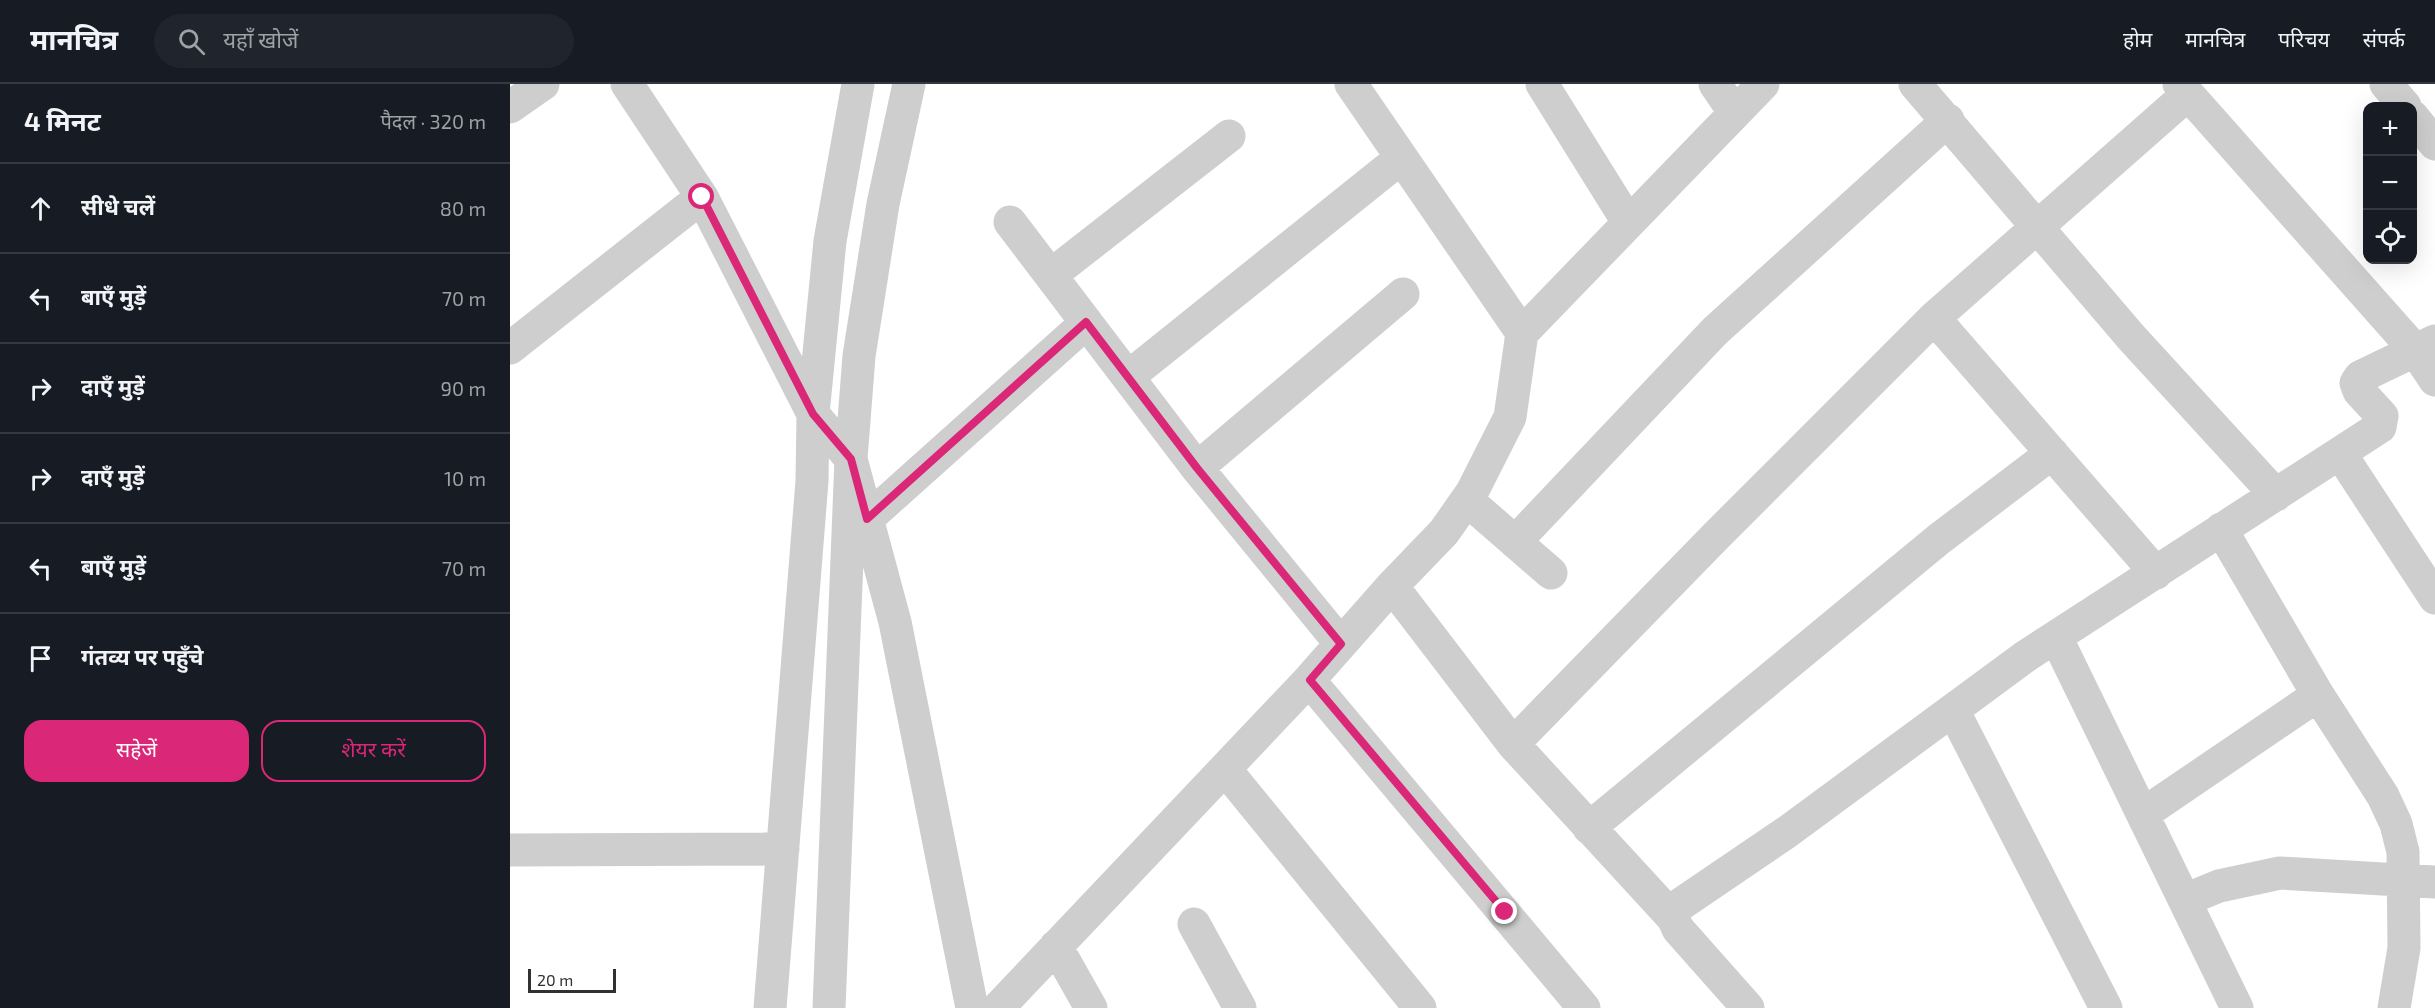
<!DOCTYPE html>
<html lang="hi">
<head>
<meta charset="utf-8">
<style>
	body { margin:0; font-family:"Exo 2","Noto Sans Devanagari",sans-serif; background:#20242c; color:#f1f3f6 }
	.controls { position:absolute; right:18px; top:18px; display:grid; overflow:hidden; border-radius:12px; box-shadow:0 6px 24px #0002 }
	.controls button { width:54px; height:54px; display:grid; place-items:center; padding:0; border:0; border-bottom:2px solid #363941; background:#171b24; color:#f1f3f6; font:30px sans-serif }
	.scale { position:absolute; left:18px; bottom:15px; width:88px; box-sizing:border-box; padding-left:6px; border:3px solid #313131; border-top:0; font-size:16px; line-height:21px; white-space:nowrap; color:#313131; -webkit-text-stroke:4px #fff; paint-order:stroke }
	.stop { position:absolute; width:18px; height:18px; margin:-14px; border:4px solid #db2777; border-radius:50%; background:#fff }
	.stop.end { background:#db2777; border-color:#fff; box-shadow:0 2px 6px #0008 }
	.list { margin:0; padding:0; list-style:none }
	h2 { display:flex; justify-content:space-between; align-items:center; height:78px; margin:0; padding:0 24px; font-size:26px }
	h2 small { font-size:20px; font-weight:400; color:#9ea1a6 }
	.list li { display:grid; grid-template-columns:39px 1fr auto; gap:18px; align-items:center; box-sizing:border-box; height:90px; padding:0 24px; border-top:2px solid #363941 }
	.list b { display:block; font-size:22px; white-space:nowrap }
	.list em { font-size:20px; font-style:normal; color:#9ea1a6 }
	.actions { display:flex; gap:12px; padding:18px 24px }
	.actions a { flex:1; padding:14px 0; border:2px solid #db2777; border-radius:18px; text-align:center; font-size:21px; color:#db2777 }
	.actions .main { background:#db2777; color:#fff }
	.icon { flex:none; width:33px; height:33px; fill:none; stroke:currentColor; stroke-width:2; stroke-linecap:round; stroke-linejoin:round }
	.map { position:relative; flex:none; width:1925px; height:924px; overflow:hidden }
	header { display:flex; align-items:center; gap:36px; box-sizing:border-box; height:84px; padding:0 30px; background:#171b24; border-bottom:2px solid #363941 }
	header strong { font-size:28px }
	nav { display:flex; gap:33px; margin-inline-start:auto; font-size:21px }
	.search { width:420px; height:54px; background:#20242c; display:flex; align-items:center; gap:15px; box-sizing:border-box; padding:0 21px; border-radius:33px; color:#9ea1a6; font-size:22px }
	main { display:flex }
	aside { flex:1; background:#171b24 }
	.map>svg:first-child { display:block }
</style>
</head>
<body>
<header>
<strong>मानचित्र</strong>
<div class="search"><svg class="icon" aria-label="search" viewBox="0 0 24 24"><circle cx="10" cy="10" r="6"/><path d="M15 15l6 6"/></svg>यहाँ खोजें</div>
<nav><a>होम</a><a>मानचित्र</a><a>परिचय</a><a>संपर्क</a></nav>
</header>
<main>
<aside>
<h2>4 मिनट<small>पैदल · 320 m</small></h2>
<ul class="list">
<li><svg class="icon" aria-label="ahead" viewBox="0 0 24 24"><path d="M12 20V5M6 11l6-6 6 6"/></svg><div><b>सीधे चलें</b></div><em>80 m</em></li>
<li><svg class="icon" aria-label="left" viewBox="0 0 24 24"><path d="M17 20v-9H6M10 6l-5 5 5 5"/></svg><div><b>बाएँ मुड़ें</b></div><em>70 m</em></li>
<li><svg class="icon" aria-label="right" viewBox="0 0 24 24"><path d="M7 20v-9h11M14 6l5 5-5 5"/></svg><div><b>दाएँ मुड़ें</b></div><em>90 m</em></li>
<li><svg class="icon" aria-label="right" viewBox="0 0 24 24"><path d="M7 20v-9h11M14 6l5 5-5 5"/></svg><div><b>दाएँ मुड़ें</b></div><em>10 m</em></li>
<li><svg class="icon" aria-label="left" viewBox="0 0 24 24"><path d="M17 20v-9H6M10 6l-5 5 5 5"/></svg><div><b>बाएँ मुड़ें</b></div><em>70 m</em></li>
<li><svg class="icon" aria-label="arrive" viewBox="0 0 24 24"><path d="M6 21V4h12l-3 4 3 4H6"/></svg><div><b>गंतव्य पर पहुँचे</b></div></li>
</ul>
<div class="actions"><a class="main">सहेजें</a><a>शेयर करें</a></div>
</aside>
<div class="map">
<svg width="1925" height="924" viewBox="0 0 1925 924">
	<rect width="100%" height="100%" fill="#fff"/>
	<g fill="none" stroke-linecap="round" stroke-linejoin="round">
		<path stroke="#cecece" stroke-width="33" d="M117 0 192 113 303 330 341 375 385 538 462 924
			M841 0 1012 249
			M1032 0 1118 138
			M1205 0 1224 28
			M1405 0 1621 253 1766 411
			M1669 0 1905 266 1925 296
			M1876 0 1895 22
			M0 23 33 0
			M1902 32 1925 60
			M500 138 687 384 831 560
			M541 191 719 52
			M1424 234 1646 489
			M0 264 192 113
			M618 293 891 74
			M1830 369 1925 514
			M687 384 893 210
			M957 416 1041 489
			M357 435 576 239
			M1711 445 1808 611 1873 712 1886 740 1893 768 1894 864 1884 924
			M1005 458 1205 247 1438 36
			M882 502 1003 660 1206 452 1424 234 1678 10
			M1546 553 1727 924
			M799 596 1074 924
			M1443 626 1596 924
			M1003 660 1163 834
			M715 685 910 924
			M1633 730 1808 611
			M1079 744 1429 455 1542 369
			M0 766 273 765
			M1675 816 1709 802 1770 789 1925 798
			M684 840 730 924
			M546 862 581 924
			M260 924 302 397 303 330 320 157 348 0
			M319 924 341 375 349 272 373 120 399 0
			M488 924 799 596 882 502 934 448 962 408 1000 333 1012 249 1253 0
			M1238 924 1168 845 1163 834 1165 826 1171 820 1277 748 1516 572 1870 343 1872 332 1849 307 1846 299 1850 293 1925 257"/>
	</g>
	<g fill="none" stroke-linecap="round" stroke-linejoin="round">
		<path stroke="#db2777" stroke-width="8" d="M192 113 303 330 341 375 357 435 576 238 687 384 831 560 800 596 995 828"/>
	</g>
</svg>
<div class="controls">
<button>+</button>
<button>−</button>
<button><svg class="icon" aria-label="locate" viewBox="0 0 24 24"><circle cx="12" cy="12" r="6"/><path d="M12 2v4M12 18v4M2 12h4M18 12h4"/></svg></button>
</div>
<div class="scale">20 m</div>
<div class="stop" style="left:192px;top:113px"></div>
<div class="stop end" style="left:995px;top:828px"></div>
</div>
</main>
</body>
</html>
